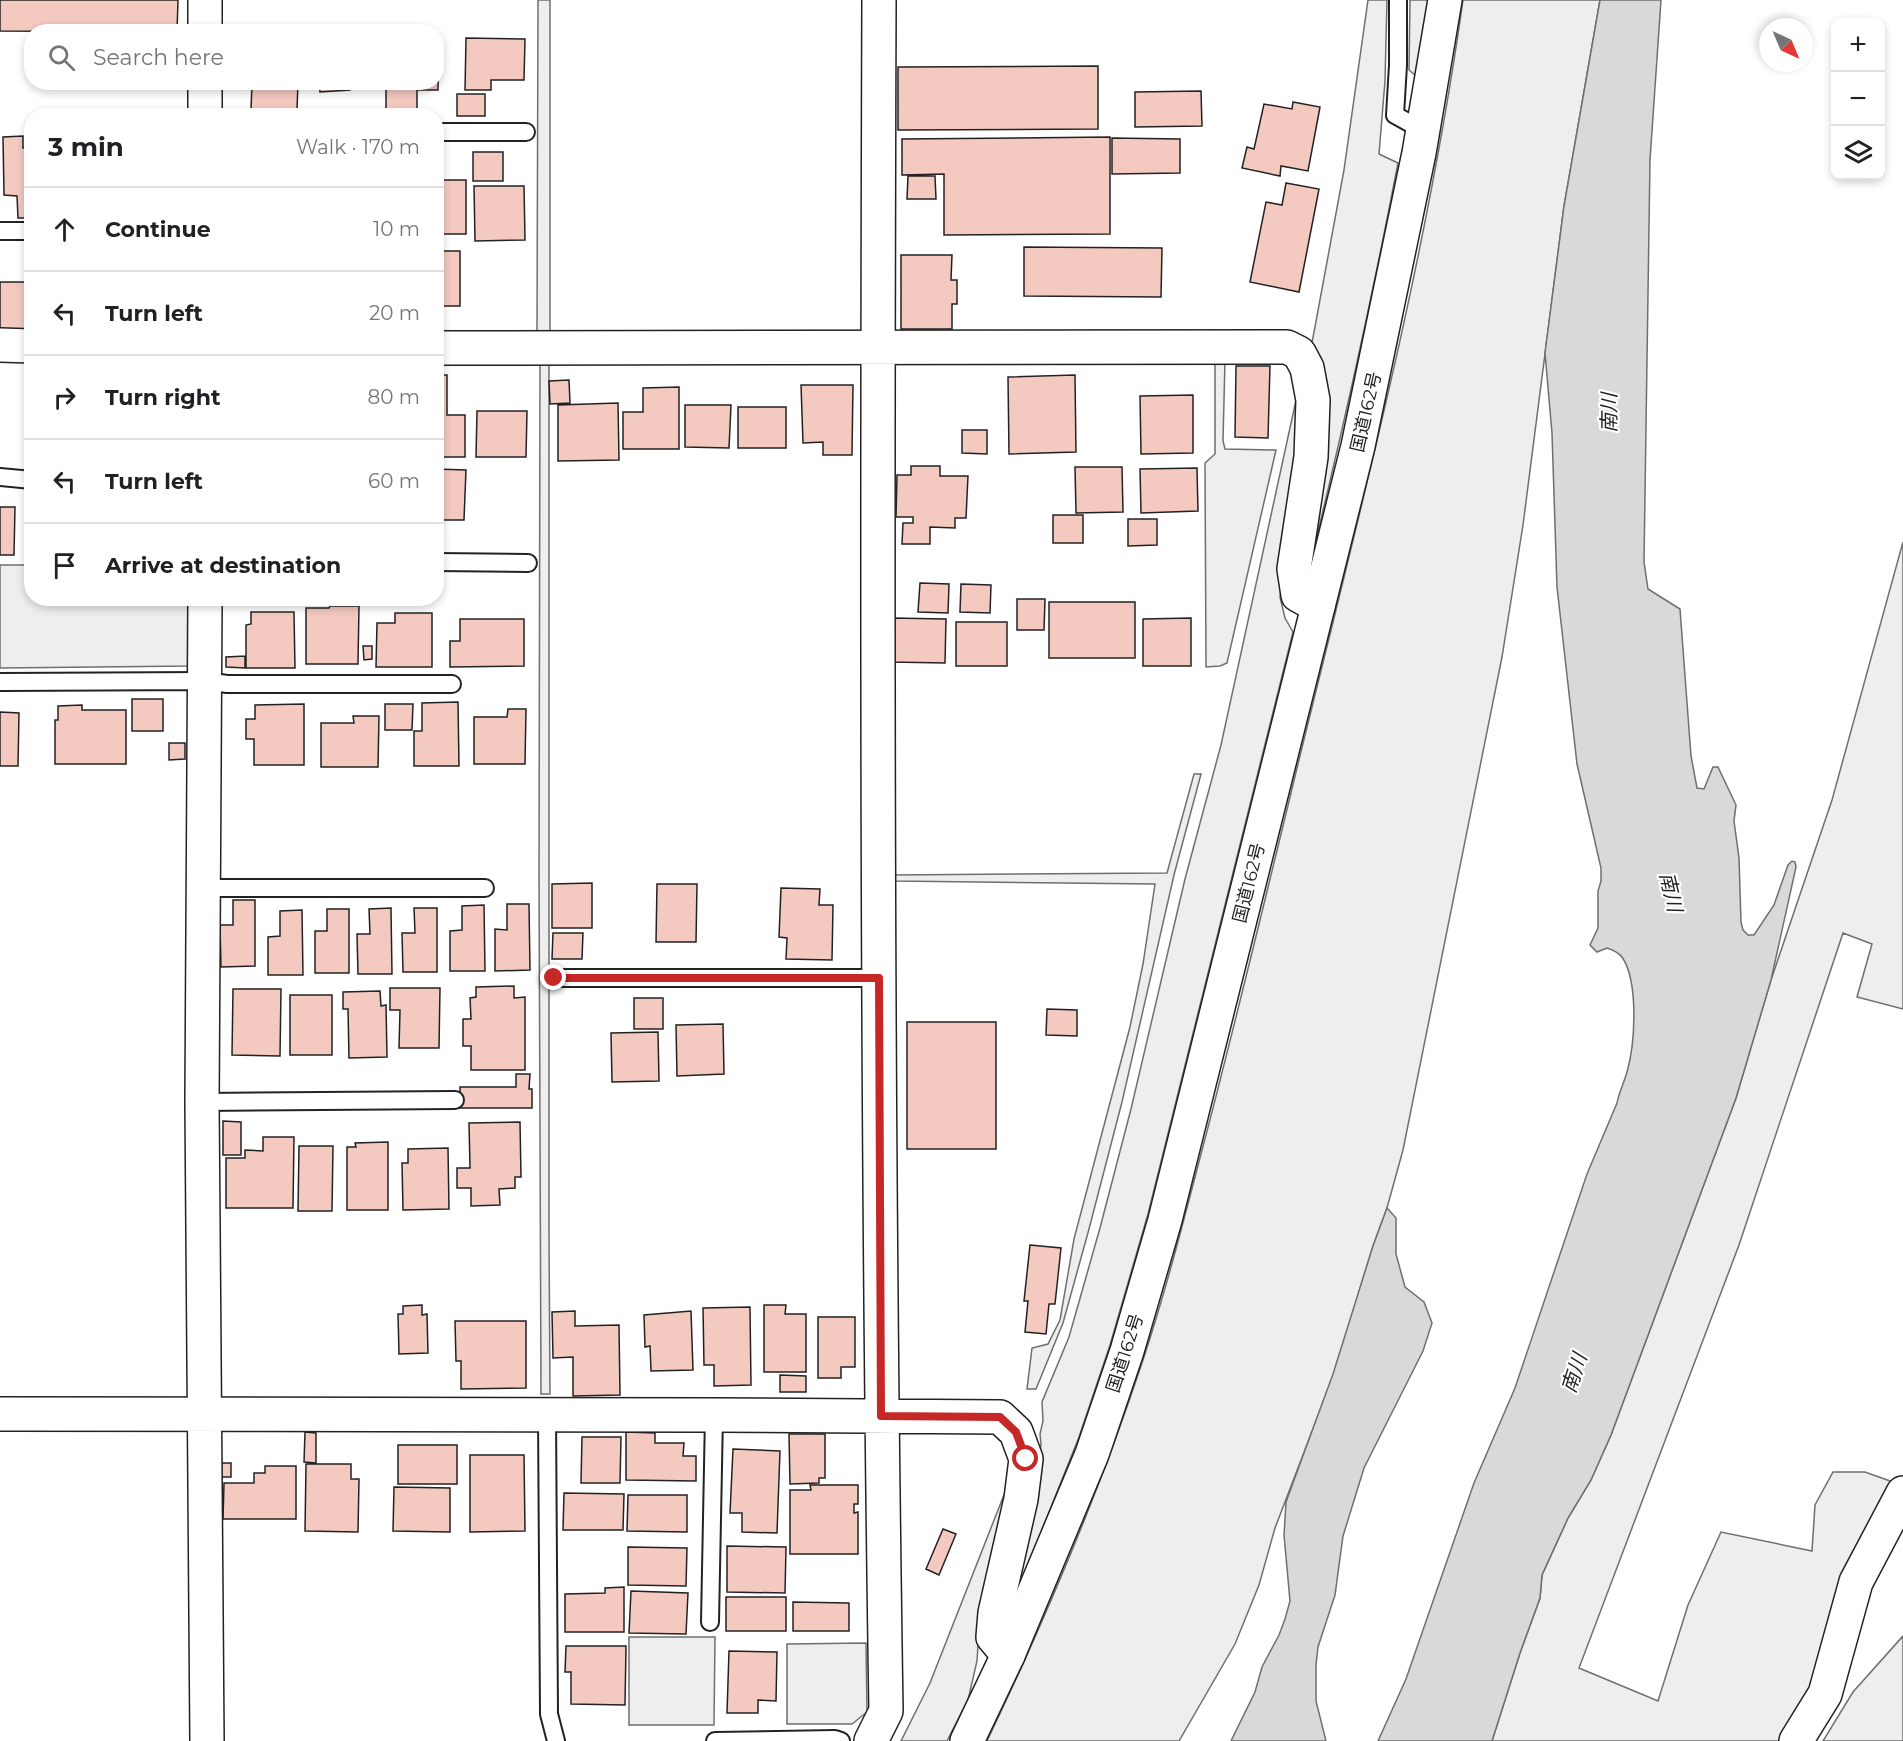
<!DOCTYPE html>
<html lang="en">
<head>
<meta charset="utf-8">
<style>
	body { margin:0; font-family:Montserrat,"Noto Sans JP",sans-serif; background:#f2f2f2; color:#202124 }
	.controls { position:absolute; right:18px; top:18px; display:grid; overflow:hidden; border-radius:12px; box-shadow:0 3px 9px #0003 }
	.controls button { width:54px; height:54px; display:grid; place-items:center; padding:0; border:0; border-bottom:2px solid #e0e0e0; background:#fff; color:#202124; font:30px sans-serif }
	.compass { position:absolute; left:1759px; top:18px; width:54px; height:54px; border-radius:50%; background:#fff; box-shadow:0 3px 9px #0003; rotate:136deg }
	.stop { position:absolute; width:18px; height:18px; margin:-14px; border:4px solid #c62828; border-radius:50%; background:#fff }
	.stop.end { background:#c62828; border-color:#fff; box-shadow:0 2px 6px #0008 }
	.list { margin:0; padding:0; list-style:none }
	h2 { display:flex; justify-content:space-between; align-items:center; height:78px; margin:0; padding:0 24px; font-size:26px }
	h2 small { font-size:20px; font-weight:400; color:#757577 }
	.list li { display:grid; grid-template-columns:39px 1fr auto; gap:18px; align-items:center; box-sizing:border-box; height:84px; padding:0 24px; border-top:2px solid #e0e0e0 }
	.list b { display:block; font-size:22px; white-space:nowrap }
	.list em { font-size:20px; font-style:normal; color:#757577 }
	.icon { flex:none; width:33px; height:33px; fill:none; stroke:currentColor; stroke-width:2; stroke-linecap:round; stroke-linejoin:round }
	.map { position:relative; flex:none; width:1903px; height:1741px; overflow:hidden }
	.search { position:absolute; background:#fff; box-shadow:0 3px 9px #0003; left:24px; top:24px; width:420px; height:66px; display:flex; align-items:center; gap:15px; box-sizing:border-box; padding:0 21px; border-radius:24px; color:#757577; font-size:22px }
	.panel { position:absolute; background:#fff; box-shadow:0 3px 9px #0003; left:24px; top:108px; width:420px; height:498px; border-radius:24px }
	.map>svg:first-child { display:block }
</style>
</head>
<body>
<div class="map">
<svg width="1903" height="1741" viewBox="0 0 1903 1741">
	<rect width="100%" height="100%" fill="#fff"/>
	<path fill="#eee" stroke="#6f6f6f" stroke-width="1.5" d="M538 0H550V334H537Z
		M1368 0H1387L1385 81 1379 154 1398 163C1372 299 1342 434 1309 569L1321 368 1312 343 1344 170Z
		M1410 0H1428L1416 76 1409 70Z
		M1463 0H1600L1564 206 1523 525 1502 657 1403 1150 1387 1208 1373 1246 1334 1374 1275 1528 1259 1585 1235 1644 1179 1741H987C1046 1618 1099 1492 1142 1363 1167 1288 1186 1211 1206 1135 1238 1012 1268 888 1298 764 1360 511 1427 258 1463 0Z
		M1225 360 1223 441 1225 449 1276 450 1227 663 1220 666 1206 667 1205 463 1215 454V361Z
		M540 361H549V1233L550 1394H541L539 875Z
		M1298 391 1300 468 1280 597 1285 618 1293 632 1148 1214 1110 1345 1079 1437 1012 1605 1041 1445 1040 1434 1043 1421 1042 1402 1069 1337 1100 1228 1131 1109 1185 879 1221 745Z
		M1903 542V1009L1857 997 1872 944 1843 933 1739 1245 1579 1668 1658 1701 1688 1605 1721 1532 1812 1551 1815 1505 1833 1472H1865L1893 1482 1813 1686 1780 1741H1492L1520 1653 1540 1598 1542 1575 1568 1518 1591 1480 1611 1435 1736 1098 1771 980 1832 800Z
		M0 565H31L32 598 191 599V666L0 668Z
		M1194 774H1201L1174 875 1122 1102 1089 1229 1063 1323 1036 1389H1027L1032 1348 1048 1344 1060 1320 1074 1239 1130 1027 1143 964 1155 884 894 881 893 875 1167 873Z
		M1011 1477 979 1631 977 1661 968 1700 947 1741H901L930 1683Z
		M1903 1636V1741H1823L1853 1692Z
		M629 1637H715L714 1725H629Z
		M866 1643 867 1712 852 1724H787V1644Z"/>
	<path fill="#d9d9d9" stroke="#6f6f6f" stroke-width="1.5" d="M1600 0H1661L1650 160 1644 562 1648 589 1680 609 1691 756 1697 788 1704 789 1713 767H1718L1736 805 1734 821 1739 858 1741 922 1743 930 1748 935H1754L1774 905 1788 865 1792 861 1795 862 1796 867 1771 980 1736 1098 1611 1435 1591 1480 1568 1518 1542 1575 1540 1598 1520 1653 1492 1741H1378L1406 1679 1474 1483 1515 1388 1587 1174 1617 1103C1619 1092 1624 1083 1627 1072 1635 1044 1639 982 1622 957 1618 952 1613 950 1607 948L1597 952 1590 945 1598 928V891L1601 881V868L1577 764 1557 587 1552 433 1545 353 1564 206Z
		M1387 1208 1396 1218V1254L1405 1287 1424 1302 1432 1323 1423 1351 1364 1468 1343 1536 1335 1595 1318 1647 1316 1665V1701L1326 1741H1231L1255 1692 1262 1667 1279 1635 1285 1619 1290 1601 1284 1535 1286 1502 1333 1374 1373 1246Z"/>
	<path fill="#f3c9c0" stroke="#222" stroke-width="1.5" d="M0 0H178L177 32 0 31Z
		M466 38 525 39 524 80H491V90H465Z
		M436 39H439L438 90H417V112H386V82H436Z
		M1098 66V129L898 130V67Z
		M252 82H298L297 110H251Z
		M319 82H349L350 90 320 92Z
		M1201 91 1202 126 1135 127V92Z
		M457 94H485V116H457Z
		M1293 102 1320 107 1308 171 1281 166 1280 176 1242 168 1247 147 1254 149 1264 104 1292 109Z
		M23 136V148L32 147V218H18L17 196 4 195 3 137Z
		M1110 137V234L944 235V174L902 175V139Z
		M1112 138 1180 139V173L1112 174Z
		M473 152H503V181H473Z
		M908 176H935L936 199H907Z
		M436 180H466V234H436Z
		M1286 183 1319 189 1299 292 1250 282 1266 202 1282 205Z
		M474 186H524L525 240 475 241Z
		M1024 247 1162 248 1161 297 1024 296Z
		M436 251H460V306H436Z
		M901 255H952L951 280H957V304H952V329H901Z
		M0 282H32V333L0 332Z
		M436 309H441V334H436Z
		M1236 366H1270L1268 438 1235 437Z
		M436 375H447V415H465V457H436Z
		M1075 375 1076 452 1009 454 1008 377Z
		M569 380 570 403 550 404 549 381Z
		M801 385H853L852 455H823V442L803 443Z
		M679 387V449H623V412H643V388Z
		M1193 395V453L1141 454 1140 396Z
		M618 403 619 460 558 461V405Z
		M685 405H731L729 448 685 447Z
		M738 407H786V448H738Z
		M477 411H527L526 457H476Z
		M962 430H987V454L962 453Z
		M911 466H940V476H968L966 518H955V528L930 527V544H902L903 523H913V517H896L897 475H911Z
		M1075 467H1122L1123 512 1076 513Z
		M1197 468 1198 511 1141 513 1140 469Z
		M436 469 466 470 464 520H436Z
		M0 507H15L14 555H0Z
		M1053 515H1083V543H1053Z
		M1128 519H1157V545L1128 546Z
		M920 583 949 584 948 613 918 612Z
		M961 584 991 585 990 613 960 612Z
		M1017 599H1045L1044 630H1017Z
		M1049 602H1135V658H1049Z
		M330 606H359L358 664H306V608H329Z
		M251 612H294L295 668H246V625L251 624Z
		M395 613H432V667H376L377 623H395Z
		M892 618 946 619 945 663 890 662Z
		M1191 618V666H1143V619Z
		M460 619H524V666L450 667V641H460Z
		M956 622H1007V666H956Z
		M363 646H372V659L364 660Z
		M245 656V668L226 667V657Z
		M132 699H163V731H132Z
		M458 702 459 766H414V731H422V703Z
		M304 704V765H254V739H246V719H255V705Z
		M385 704H413L412 730H385Z
		M82 705V710H126V764H55V720H58V706Z
		M508 709H526L525 764H474V717H507Z
		M0 712 19 713 18 766H0Z
		M353 716H379L378 767H321V723H354Z
		M169 743H185V759L169 760Z
		M592 883V928H552V884Z
		M657 884H697L696 942H656Z
		M781 888 820 889 819 905H833L832 960 786 959 787 938 779 937Z
		M233 900H255V966L221 967 220 925H233Z
		M507 904H529L530 970 495 971V929L507 930Z
		M484 905 485 971H450V931L462 930V906Z
		M391 908 392 974H358L357 934H370L369 909Z
		M414 908H437V972H403L402 933H415Z
		M327 909H349V973H315V931H327Z
		M302 910 303 975H268V937L280 936V911Z
		M553 933H583L582 959H552Z
		M514 986V998L525 997V1070H471V1046H463V1019H471L470 998 476 997V987Z
		M390 988H440L439 1048H399L400 1010H390Z
		M233 989H281L280 1056 232 1055Z
		M380 991 381 1006 386 1005 387 1057 349 1058 348 1009H343V992Z
		M290 995H332V1055H290Z
		M634 998H663V1029H634Z
		M1047 1009 1077 1010V1036L1046 1035Z
		M907 1022H996V1149H907Z
		M723 1024 724 1074 677 1076 676 1025Z
		M658 1032 659 1081 612 1082 611 1033Z
		M516 1074H530L529 1089H532V1108H460V1087H516Z
		M223 1121 241 1122V1155H223Z
		M520 1122 521 1177H515V1188L499 1189 500 1205 471 1206V1188H457V1168H470L469 1123Z
		M263 1137H294L293 1208H226V1158H245V1150L263 1151Z
		M388 1142V1210H347V1147H356L355 1143Z
		M299 1146H333L332 1211H298Z
		M448 1148 449 1209 403 1210 402 1163H408V1149Z
		M1030 1245 1061 1248 1055 1304H1049L1046 1334 1025 1332 1028 1301H1024Z
		M422 1305V1315L427 1314 428 1353 399 1354 398 1314H403V1306Z
		M764 1305H786L785 1314H806V1372H764Z
		M750 1307 751 1385 714 1386V1365H704L703 1308Z
		M575 1311V1326L619 1325 620 1395 573 1396V1357L553 1358 552 1312Z
		M691 1311 693 1370 651 1371 650 1346 645 1347 644 1315Z
		M818 1317H855V1367H841V1378H818Z
		M455 1321H526V1388L461 1389V1361H456Z
		M780 1375 806 1376V1392H780Z
		M305 1432 316 1433V1463L304 1462Z
		M626 1432 655 1433V1443H684L683 1456H696V1481L626 1480Z
		M789 1434H825V1478H819V1483L790 1484Z
		M582 1437H621L620 1483H581Z
		M398 1445H457V1484H398Z
		M733 1449 780 1451 777 1533 742 1532V1513H730Z
		M470 1455H524L525 1531 470 1532Z
		M220 1463H231V1477H220Z
		M306 1464H351V1479H359L358 1532 305 1531Z
		M265 1466H296V1519H223L224 1483H254V1473H265Z
		M810 1485H858V1504H854V1513L858 1512V1554H790V1490H811Z
		M394 1487 450 1488V1532L393 1531Z
		M564 1493 624 1494 623 1530H563Z
		M628 1495H687V1532L627 1531Z
		M943 1529 956 1534 939 1575 926 1569Z
		M727 1546 786 1547 785 1593 727 1592Z
		M628 1547 687 1548 686 1586 628 1585Z
		M624 1587V1632H565V1594L605 1593V1588Z
		M631 1591 688 1593 686 1634 629 1633Z
		M726 1597H786V1631H726Z
		M793 1602 849 1603V1631H793Z
		M566 1646H626L625 1705 571 1704V1672H565Z
		M729 1651 777 1652 776 1701 758 1700V1713H727Z"/>
	<g fill="none" stroke-linecap="round" stroke-linejoin="round">
		<defs>
			<path id="service" d="M1398 0V65L1395 115 1424 131
				M436 132H526
				M0 231H32
				M0 477 32 480
				M436 562 528 563
				M0 682 205 681 227 684H452
				M205 888H485
				M554 978H879
				M202 1102 455 1100
				M547 1415 549 1714 556 1741
				M710 1622 714 1415
				M715 1741 835 1739 841 1741"/>
			<path id="minor" d="M205 32V0
				M205 116V82
				M0 345 32 346
				M436 348 1287 347 1299 353 1307 368 1313 400 1311 457 1294 569 1298 595 1318 606
				M205 598 202 1102 207 1741
				M0 1414 714 1415 1000 1417 1016 1432 1026 1459 1021 1499 995 1613 993 1637 1008 1655
				M871 1741 886 1711C877 1141 877 570 879 0
				M1796 1741 1825 1694 1856 1582 1903 1493"/>
			<path id="trunk" d="M967 1741 1008 1655 1092 1454 1127 1351 1165 1220 1358 446 1419 153 1445 0"/>
		</defs>
		<use href="#service" stroke="#222" stroke-width="20"/>
		<use href="#minor" stroke="#222" stroke-width="36"/>
		<use href="#trunk" stroke="#222" stroke-width="36"/>
		<use href="#service" stroke="#fff" stroke-width="16"/>
		<use href="#minor" stroke="#fff" stroke-width="33"/>
		<use href="#trunk" stroke="#fff" stroke-width="33"/>
	</g>
	<g fill="none" stroke-linecap="round" stroke-linejoin="round">
		<path stroke="#c62828" stroke-width="8" d="M554 978H879L881 1416 1000 1417 1016 1432 1026 1459"/>
	</g>
	<g text-anchor="middle" stroke-width="4.5" stroke-linejoin="round" paint-order="stroke">
		<g font-size="18" fill="#222" stroke="#fff">
			<text transform="translate(1366 412) rotate(-77)" y="6">国道162号</text>
			<text transform="translate(1249 883) rotate(-76)" y="6">国道162号</text>
			<text transform="translate(1125 1353) rotate(-72)" y="6">国道162号</text>
		</g>
		<g font-size="20" font-style="italic" fill="#222" stroke="#fff">
			<text transform="translate(1609 413) rotate(-90)" y="7">南川</text>
			<text transform="translate(1671 892) rotate(77)" y="7">南川</text>
			<text transform="translate(1574 1373) rotate(-72)" y="7">南川</text>
		</g>
	</g>
</svg>
<div class="controls">
<button>+</button>
<button>−</button>
<button><svg class="icon" aria-label="layers" viewBox="0 0 24 24"><path d="M12 4l9 5-9 5-9-5zM3 14l9 5 9-5"/></svg></button>
</div>
<svg class="compass" viewBox="-18 -18 36 36"><path d="M0-13l5 13h-10z" fill="#e53935"/><path d="M0 13l5-13h-10z" fill="#757577"/></svg>
<div class="stop" style="left:1026px;top:1459px"></div>
<div class="stop end" style="left:554px;top:978px"></div>
<div class="search"><svg class="icon" aria-label="search" viewBox="0 0 24 24"><circle cx="10" cy="10" r="6"/><path d="M15 15l6 6"/></svg>Search here</div>
<section class="panel">
<h2>3 min<small>Walk · 170 m</small></h2>
<ul class="list">
<li><svg class="icon" aria-label="ahead" viewBox="0 0 24 24"><path d="M12 20V5M6 11l6-6 6 6"/></svg><div><b>Continue</b></div><em>10 m</em></li>
<li><svg class="icon" aria-label="left" viewBox="0 0 24 24"><path d="M17 20v-9H6M10 6l-5 5 5 5"/></svg><div><b>Turn left</b></div><em>20 m</em></li>
<li><svg class="icon" aria-label="right" viewBox="0 0 24 24"><path d="M7 20v-9h11M14 6l5 5-5 5"/></svg><div><b>Turn right</b></div><em>80 m</em></li>
<li><svg class="icon" aria-label="left" viewBox="0 0 24 24"><path d="M17 20v-9H6M10 6l-5 5 5 5"/></svg><div><b>Turn left</b></div><em>60 m</em></li>
<li><svg class="icon" aria-label="arrive" viewBox="0 0 24 24"><path d="M6 21V4h12l-3 4 3 4H6"/></svg><div><b>Arrive at destination</b></div></li>
</ul>
</section>
</div>
</body>
</html>
